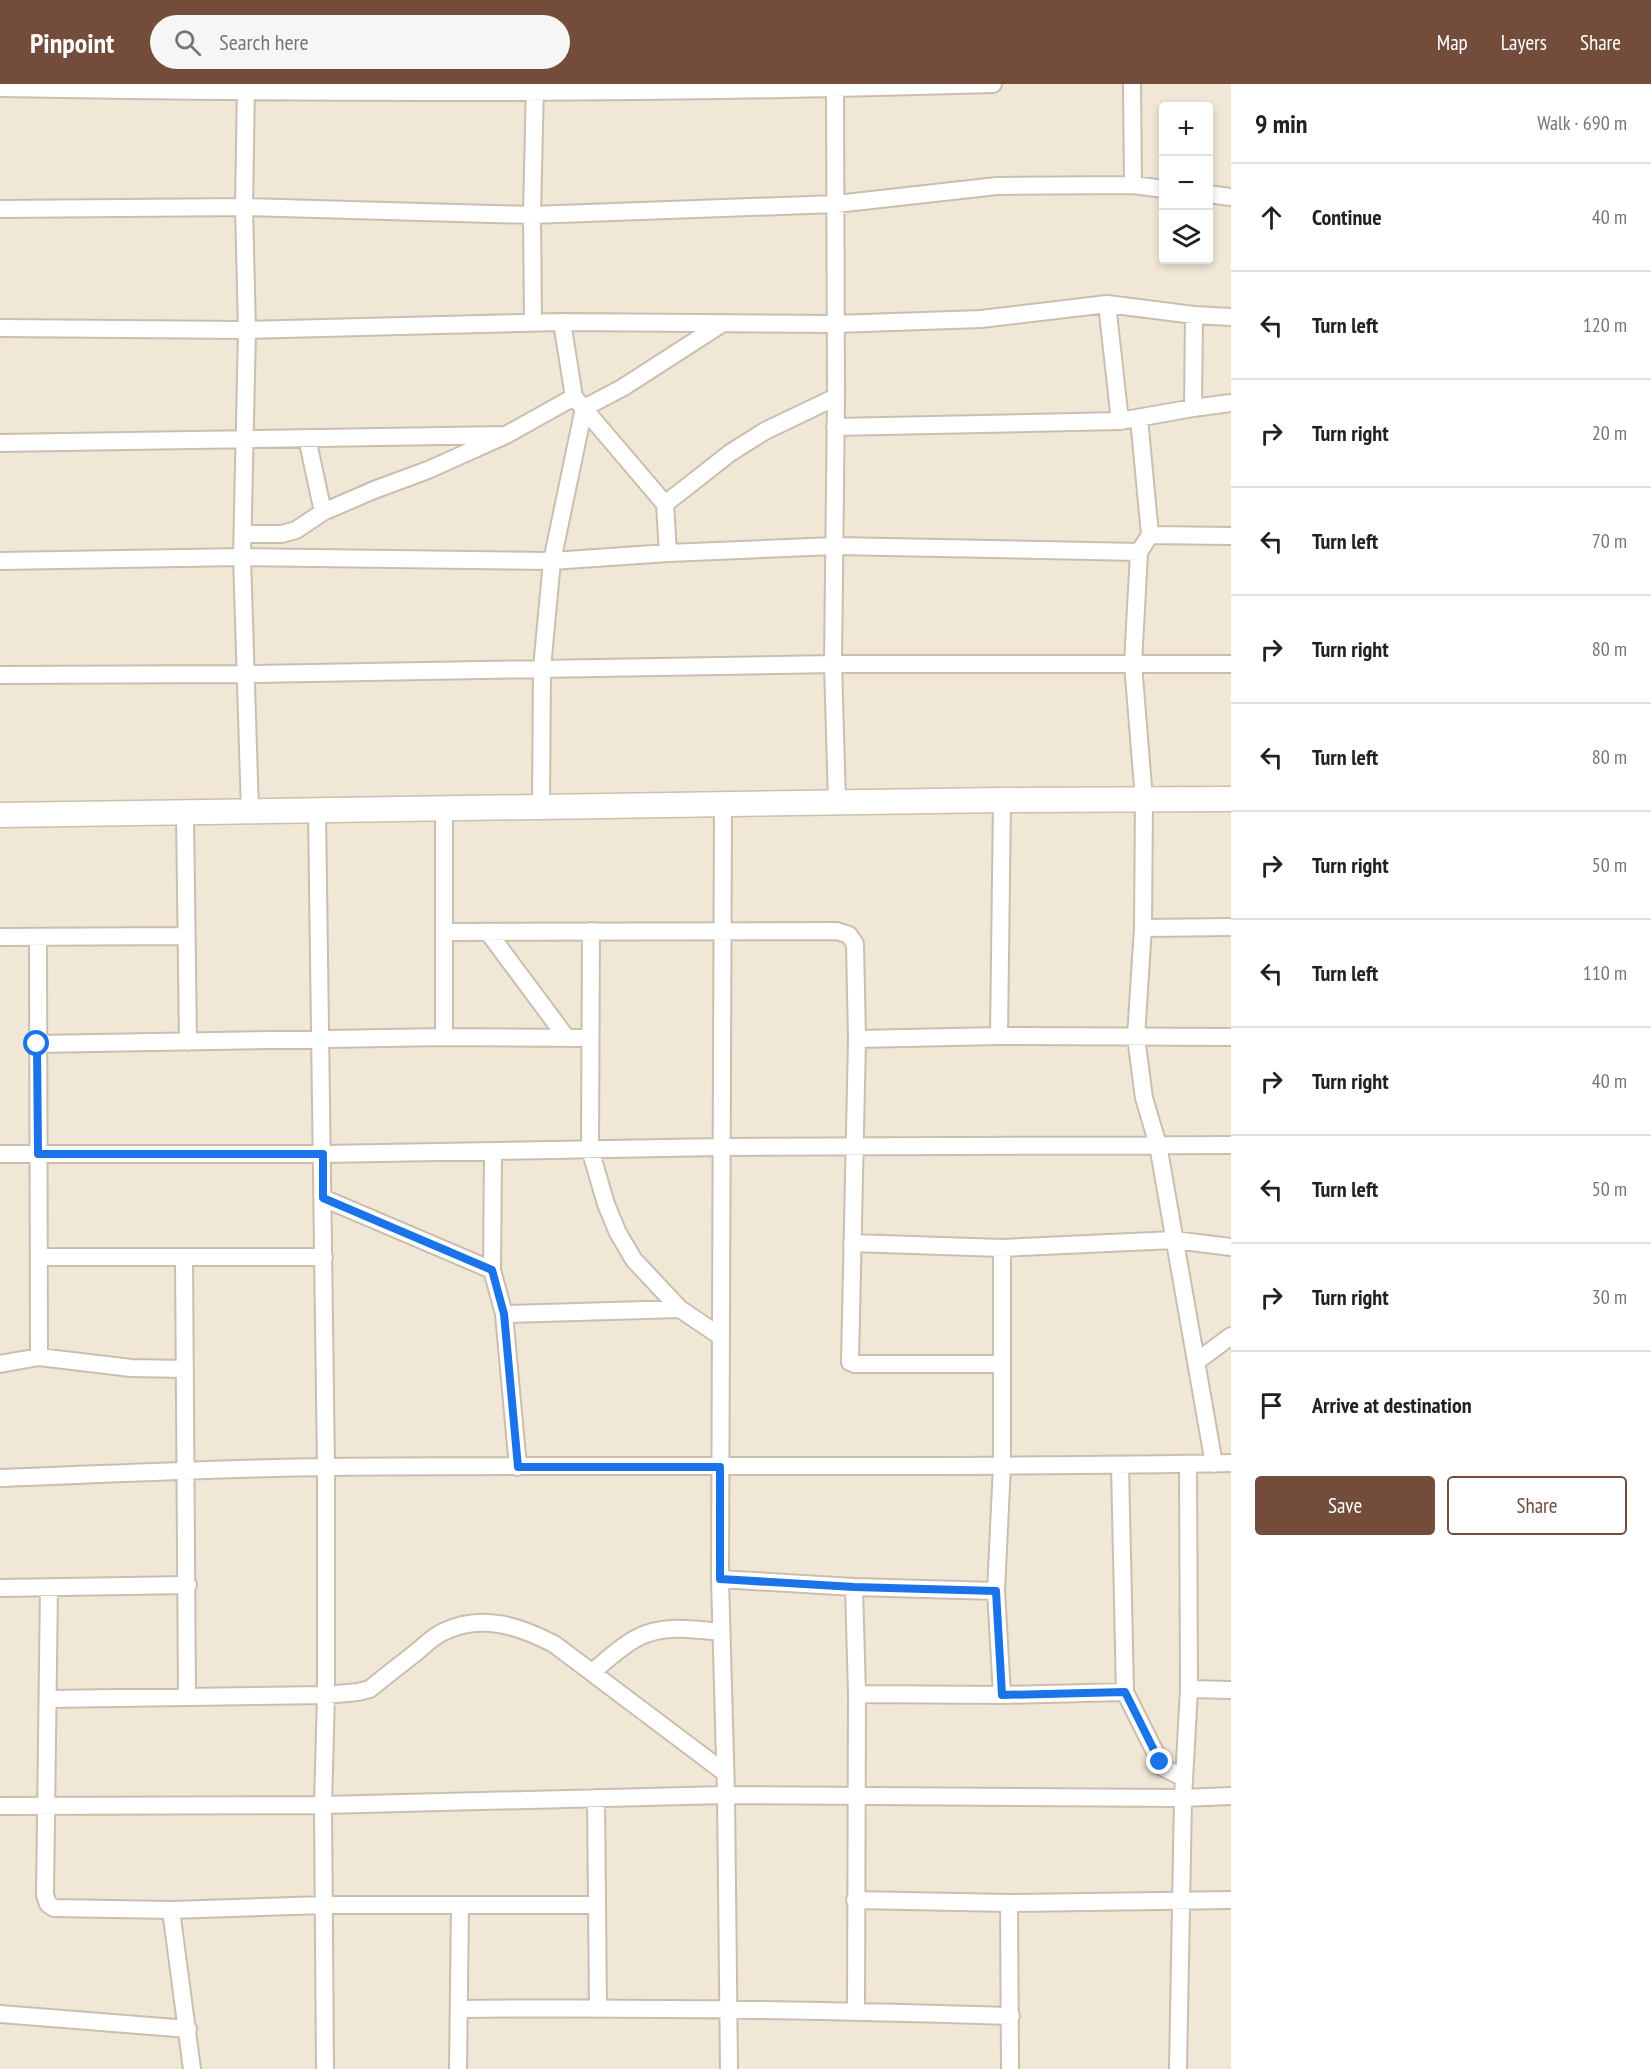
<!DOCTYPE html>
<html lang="en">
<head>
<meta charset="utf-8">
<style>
	body { margin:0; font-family:"PT Sans Narrow",sans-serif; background:#f6f6f6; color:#202124 }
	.controls { position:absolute; right:18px; top:18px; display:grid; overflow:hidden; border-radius:6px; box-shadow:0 3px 9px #0003 }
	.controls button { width:54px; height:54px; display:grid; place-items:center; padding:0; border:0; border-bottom:2px solid #e0e0e0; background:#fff; color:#202124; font:30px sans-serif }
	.stop { position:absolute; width:18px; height:18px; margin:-14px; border:4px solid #1a73e8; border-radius:50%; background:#fff }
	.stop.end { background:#1a73e8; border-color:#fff; box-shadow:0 2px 6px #0008 }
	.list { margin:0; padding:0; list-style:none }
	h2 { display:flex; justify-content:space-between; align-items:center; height:78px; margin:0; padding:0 24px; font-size:26px }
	h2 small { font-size:20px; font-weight:400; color:#757577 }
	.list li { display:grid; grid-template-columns:39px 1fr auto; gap:18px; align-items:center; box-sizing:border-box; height:108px; padding:0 24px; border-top:2px solid #e0e0e0 }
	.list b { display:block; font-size:22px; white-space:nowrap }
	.list em { font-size:20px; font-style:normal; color:#757577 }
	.actions { display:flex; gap:12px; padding:18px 24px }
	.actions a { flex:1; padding:14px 0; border:2px solid #734c3b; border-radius:6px; text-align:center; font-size:21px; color:#734c3b }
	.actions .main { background:#734c3b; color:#fff }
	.icon { flex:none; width:33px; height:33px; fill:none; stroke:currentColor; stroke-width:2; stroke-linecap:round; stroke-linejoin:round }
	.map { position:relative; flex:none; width:1231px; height:1985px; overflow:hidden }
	header { display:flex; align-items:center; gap:36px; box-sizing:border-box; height:84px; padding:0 30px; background:#734c3b; color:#fff }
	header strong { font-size:28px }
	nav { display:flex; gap:33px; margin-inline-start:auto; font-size:21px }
	.search { width:420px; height:54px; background:#f6f6f6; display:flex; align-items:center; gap:15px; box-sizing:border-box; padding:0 21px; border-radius:33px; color:#757577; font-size:22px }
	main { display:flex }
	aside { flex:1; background:#fff }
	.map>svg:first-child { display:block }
</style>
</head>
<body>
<header>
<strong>Pinpoint</strong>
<div class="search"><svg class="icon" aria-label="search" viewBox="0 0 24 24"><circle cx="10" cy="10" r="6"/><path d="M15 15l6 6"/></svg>Search here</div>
<nav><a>Map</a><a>Layers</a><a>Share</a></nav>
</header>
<main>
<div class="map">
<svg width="1231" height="1985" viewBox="0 0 1231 1985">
	<rect width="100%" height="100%" fill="#faf5e8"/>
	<path fill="#f1e7d7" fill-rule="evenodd" d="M0 0H1231V1985H0ZM1164 22H1208V176H1164Z"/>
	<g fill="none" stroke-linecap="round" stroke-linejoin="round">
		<defs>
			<path id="street" d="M246 0 244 123 247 246 242 473 250 728
				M835 0 836 313 833 580 837 718
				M1132 0 1133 101
				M0 4C331 10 662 10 993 0
				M1208 110 1231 113
				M0 125 244 123 532 131 836 120 997 102 1133 101 1164 105
				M1107 220 1120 337
				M562 238 574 313 665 420 668 469
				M533 239 532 131 535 0
				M0 244 247 246 562 238 835 240 981 235 1107 220 1194 231 1231 233
				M1193 324 1194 231
				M1139 334 1150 451 1139 468 1133 580 1144 715 1143 844 1136 953 1144 1014 1158 1061 1214 1380
				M835 343 1120 337 1193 324 1231 319
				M307 354 323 428
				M0 359 506 351
				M665 420 730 369 765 347 836 313
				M243 450H282L296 446 323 428 374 406 428 386 506 351 574 313
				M1150 451 1231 452
				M0 477 242 473 552 477 668 469 834 462 1139 468
				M0 591 247 590 833 580H1231
				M723 720 720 1495 726 1711 729 1985
				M541 722 542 584 552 477 584 324 622 304 723 239
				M444 724V953
				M317 727 326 1383V1611L323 1721 325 1985
				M185 729 188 958
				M1143 844 1231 843
				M591 847 590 1065 606 1120 618 1149 634 1176 680 1225
				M444 848 837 847 849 851 855 860 857 955 850 1278 855 1280H1002
				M488 848 566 953
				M0 853 185 852
				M38 853 39 1273
				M999 952 1002 716
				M857 955 999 952 1231 953
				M37 960 444 953 590 954
				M493 1067 492 1186 504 1230 518 1383
				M0 1070H323L721 1063 1231 1061
				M323 1114 492 1186
				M852 1159 1002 1164 1174 1156 1231 1163
				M1002 1164V1381L996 1507 1002 1611
				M40 1173H324
				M184 1173 187 1613
				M504 1230 680 1225 720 1252
				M1196 1278 1231 1252
				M0 1280 39 1273 131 1284 185 1285
				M1120 1381 1125 1608 1160 1678 1164 1684 1184 1694
				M0 1394C109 1390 218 1384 328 1383 629 1380 930 1385 1231 1379
				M720 1495 854 1503 996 1507
				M49 1503 45 1811 48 1820 54 1824 171 1826 324 1821H597
				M854 1503 857 1610 856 1927
				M0 1504 188 1501
				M592 1588C606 1577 621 1562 637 1554 662 1540 694 1545 721 1548
				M1189 1605 1231 1606
				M857 1610 1002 1611 1125 1608
				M48 1615 326 1611 358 1608 370 1605C384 1593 399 1582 414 1570 423 1563 432 1553 443 1548 481 1529 519 1542 554 1560L724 1688
				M596 1714 598 1924
				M0 1722 323 1721 726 1711 1183 1714 1231 1712
				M855 1816 1009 1819 1231 1816
				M1009 1819 1010 1985
				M171 1826 192 1985
				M459 1925C643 1923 827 1926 1011 1932
				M0 1930 188 1945
				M458 1985 460 1822
				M1178 1985 1183 1714 1189 1605 1188 1380"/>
			<path id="secondary" d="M0 731 1002 716 1231 715"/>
		</defs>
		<use href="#street" stroke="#cbbeae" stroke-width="20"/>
		<use href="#secondary" stroke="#cebeac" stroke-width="27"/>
		<use href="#street" stroke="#fff" stroke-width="16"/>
		<use href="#secondary" stroke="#fff" stroke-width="24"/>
	</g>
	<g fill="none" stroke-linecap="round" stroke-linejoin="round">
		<path stroke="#1a73e8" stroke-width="8" d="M37 960 38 1070H323V1114L492 1186 504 1230 518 1383H720V1495L854 1503 996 1507 1002 1611 1125 1608 1160 1678"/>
	</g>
</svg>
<div class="controls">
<button>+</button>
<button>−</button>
<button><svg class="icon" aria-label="layers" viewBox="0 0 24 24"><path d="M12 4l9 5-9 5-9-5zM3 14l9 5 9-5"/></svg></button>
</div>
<div class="stop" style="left:37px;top:960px"></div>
<div class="stop end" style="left:1160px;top:1678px"></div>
</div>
<aside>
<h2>9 min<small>Walk · 690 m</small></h2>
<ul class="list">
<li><svg class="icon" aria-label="ahead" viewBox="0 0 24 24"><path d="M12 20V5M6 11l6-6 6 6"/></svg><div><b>Continue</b></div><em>40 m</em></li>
<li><svg class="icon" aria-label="left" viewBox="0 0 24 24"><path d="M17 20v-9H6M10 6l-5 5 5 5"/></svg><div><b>Turn left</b></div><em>120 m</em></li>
<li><svg class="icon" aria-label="right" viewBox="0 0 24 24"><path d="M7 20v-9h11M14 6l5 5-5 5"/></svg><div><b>Turn right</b></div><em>20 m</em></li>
<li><svg class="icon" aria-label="left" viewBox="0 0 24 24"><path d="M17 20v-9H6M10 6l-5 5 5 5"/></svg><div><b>Turn left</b></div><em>70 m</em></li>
<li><svg class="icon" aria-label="right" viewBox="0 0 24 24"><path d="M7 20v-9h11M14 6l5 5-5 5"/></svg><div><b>Turn right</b></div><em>80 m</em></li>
<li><svg class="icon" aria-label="left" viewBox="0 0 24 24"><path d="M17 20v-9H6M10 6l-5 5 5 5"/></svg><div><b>Turn left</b></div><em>80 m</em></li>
<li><svg class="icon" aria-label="right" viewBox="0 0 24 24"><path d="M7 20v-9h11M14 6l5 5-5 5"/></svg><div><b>Turn right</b></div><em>50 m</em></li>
<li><svg class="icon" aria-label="left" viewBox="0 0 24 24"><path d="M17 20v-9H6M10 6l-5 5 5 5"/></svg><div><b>Turn left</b></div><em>110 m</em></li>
<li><svg class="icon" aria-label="right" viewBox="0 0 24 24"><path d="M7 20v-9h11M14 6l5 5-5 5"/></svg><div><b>Turn right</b></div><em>40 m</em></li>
<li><svg class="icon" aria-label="left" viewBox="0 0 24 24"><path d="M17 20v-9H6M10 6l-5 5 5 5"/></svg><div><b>Turn left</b></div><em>50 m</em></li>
<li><svg class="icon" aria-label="right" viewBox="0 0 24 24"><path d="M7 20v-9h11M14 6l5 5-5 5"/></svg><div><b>Turn right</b></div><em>30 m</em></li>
<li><svg class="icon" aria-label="arrive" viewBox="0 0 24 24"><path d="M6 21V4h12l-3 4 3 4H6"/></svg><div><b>Arrive at destination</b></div></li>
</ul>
<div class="actions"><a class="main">Save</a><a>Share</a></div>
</aside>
</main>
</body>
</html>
